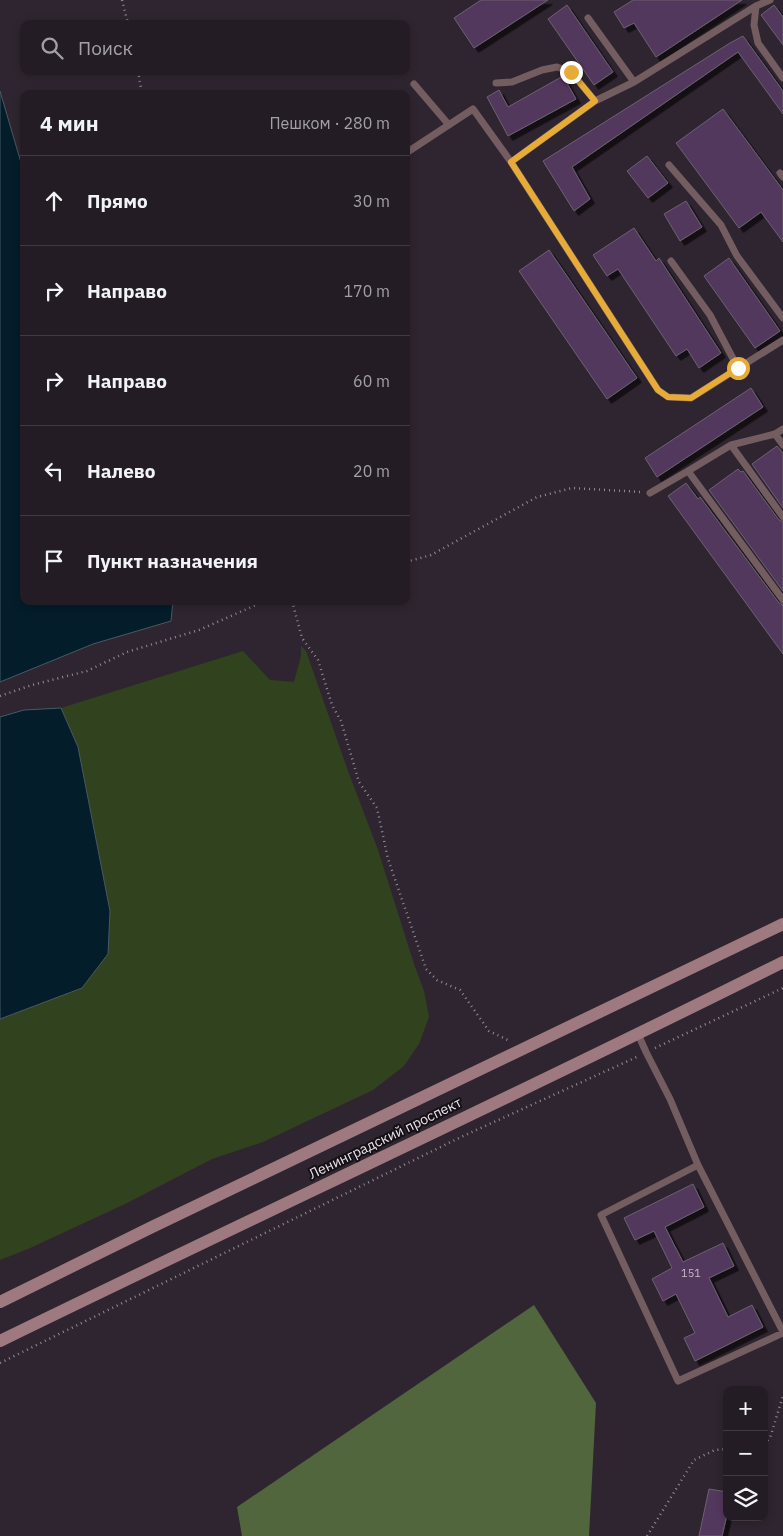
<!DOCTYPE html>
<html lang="ru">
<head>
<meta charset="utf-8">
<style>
	body { margin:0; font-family:"IBM Plex Sans",sans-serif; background:#2f2931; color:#f1f3f6 }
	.controls { position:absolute; right:15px; bottom:15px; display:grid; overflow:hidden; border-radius:10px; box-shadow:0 2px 8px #0003 }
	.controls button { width:45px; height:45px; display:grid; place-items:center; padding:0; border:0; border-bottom:1px solid #403a41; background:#231c24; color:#f1f3f6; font:25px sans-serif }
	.stop { position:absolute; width:15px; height:15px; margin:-11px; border:4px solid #e7ac37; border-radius:50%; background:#fff }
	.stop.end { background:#e7ac37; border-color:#fff; box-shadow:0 1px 5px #0008 }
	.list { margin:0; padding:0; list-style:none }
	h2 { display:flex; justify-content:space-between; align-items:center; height:65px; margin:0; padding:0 20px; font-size:21px }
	h2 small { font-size:16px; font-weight:400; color:#a3a1a6 }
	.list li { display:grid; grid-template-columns:32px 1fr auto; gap:15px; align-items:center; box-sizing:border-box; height:90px; padding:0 20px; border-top:1px solid #403a41 }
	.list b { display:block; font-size:19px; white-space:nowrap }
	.list em { font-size:16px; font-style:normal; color:#a3a1a6 }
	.icon { flex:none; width:28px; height:28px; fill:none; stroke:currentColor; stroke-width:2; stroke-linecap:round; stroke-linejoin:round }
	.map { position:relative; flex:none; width:783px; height:1536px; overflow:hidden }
	.search { position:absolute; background:#231c24; box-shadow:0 2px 8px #0003; left:20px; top:20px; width:390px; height:55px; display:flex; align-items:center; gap:12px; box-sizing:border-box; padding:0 18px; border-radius:10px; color:#a3a1a6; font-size:19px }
	.panel { position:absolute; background:#231c24; box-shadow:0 2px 8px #0003; left:20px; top:90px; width:390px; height:515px; border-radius:10px }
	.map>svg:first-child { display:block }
</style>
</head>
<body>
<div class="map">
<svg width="783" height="1536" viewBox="0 0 783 1536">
	<defs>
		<filter id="shadow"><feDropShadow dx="4.5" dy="4.5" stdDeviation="0" flood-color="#0009"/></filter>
	</defs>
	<rect width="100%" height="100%" fill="#2f2530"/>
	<path fill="#31431e" d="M301 646 306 651 348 771 378 850 414 964 424 991 429 1017 419 1044 404 1066 373 1090 263 1142 212 1159 125 1204 28 1249 0 1260V1019L82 988 108 954 110 911 78 747 61 708 243 651 270 680 294 682 301 656Z"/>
	<path fill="#51663d" d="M534 1305 596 1403 589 1536H242L237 1507Z"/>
	<path fill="#031d2a" stroke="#495964" d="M0 91 24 173V601H173L171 621 93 644 0 682Z
		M61 708 78 747 110 911 108 954 82 988 0 1019V717L24 710Z"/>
	<path fill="#53395d" stroke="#6b616f" filter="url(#shadow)" d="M481 0H548L474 48 454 18Z
		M633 0H742L656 57 634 23 624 28 614 12Z
		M567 5 613 72 594 85 548 19Z
		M774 5 783 17V45L761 15Z
		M743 36 783 91V114L738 52 572 167 590 199 574 211 543 161 730 43Z
		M563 76 576 99 508 136 487 97 499 90 508 107Z
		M723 109 783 190V242L761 212 739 228 676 143Z
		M647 156 668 183 648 198 627 171Z
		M686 201 702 227 680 241 664 214Z
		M634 228 656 261 659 258 721 353 699 368 687 349 676 356 618 269 607 276 593 255Z
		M549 250 637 378 607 399 519 271Z
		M729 258 780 331 755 348 704 276Z
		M751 388 763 407 657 477 645 458Z
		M777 446 783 453V508L752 464Z
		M738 469 741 472 743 471 779 520 783 522V591L709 490Z
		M686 483 698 499 700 497 779 603 783 605V654L668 496Z
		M693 1184 704 1207 665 1227 683 1262 723 1243 734 1266 709 1278 728 1317 752 1305 763 1327 695 1361 684 1338 695 1333 676 1294 663 1301 652 1279 672 1268 654 1231 635 1240 624 1218Z
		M709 1489 727 1492V1515L722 1536H699Z"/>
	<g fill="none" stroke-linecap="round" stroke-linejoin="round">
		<path stroke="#938b94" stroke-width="2.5" stroke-dasharray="1 4" stroke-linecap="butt" d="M122 0 128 24
			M138 71 142 94
			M406 562 431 555 537 497 572 488 641 492
			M292 601 302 638 318 660 332 705 341 721 359 782 377 808 388 859 426 969 437 980 460 990 489 1031 510 1041
			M0 696 32 685 87 671 127 652 199 630 265 601
			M655 1048 783 988
			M0 1363 461 1137 639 1056
			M764 1444 770 1438 783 1396
			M647 1536 694 1460 715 1450 727 1449"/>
		<path stroke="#745d60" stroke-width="7" d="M756 6 754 25 758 43 783 78
			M588 18 634 82
			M496 83 512 82 542 70 557 67 571 72 595 101
			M414 84 449 125
			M406 153 473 109 511 162 595 101 634 82 756 6 770 0
			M511 162 658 390 668 397 691 398 783 340
			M669 165 721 225 737 256 783 318
			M780 173 783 177
			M671 261 710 315 738 368
			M783 429 775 434 731 445 688 471 783 600
			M775 434 783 445
			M731 445 783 517
			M650 493 688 471
			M638 1034 646 1052 670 1099 698 1165 783 1332
			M698 1165 601 1215 678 1381 783 1333"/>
		<path stroke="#9e797f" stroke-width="12" d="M0 1302 152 1227 783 924
			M0 1341C260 1214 524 1092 783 962"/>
	</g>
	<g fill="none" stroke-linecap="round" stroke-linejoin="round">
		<path stroke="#e7ac37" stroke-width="6" d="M571 72 595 101 511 162 658 390 668 397 691 398 738 368"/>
	</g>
	<g text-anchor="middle" stroke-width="4" stroke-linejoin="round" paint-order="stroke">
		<g font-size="11" fill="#c6bac9">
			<text x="691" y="1277">151</text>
		</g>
		<g font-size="14" fill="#ece5ed" stroke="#141015">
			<text transform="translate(385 1138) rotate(-26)" y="5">Ленинградский проспект</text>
		</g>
	</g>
</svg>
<div class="controls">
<button>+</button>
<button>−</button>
<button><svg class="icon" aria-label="layers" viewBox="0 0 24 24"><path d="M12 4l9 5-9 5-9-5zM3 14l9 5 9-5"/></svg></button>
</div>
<div class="stop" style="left:738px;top:368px"></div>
<div class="stop end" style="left:571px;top:72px"></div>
<div class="search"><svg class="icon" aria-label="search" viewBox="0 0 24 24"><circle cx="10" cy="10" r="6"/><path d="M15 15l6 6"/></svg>Поиск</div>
<section class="panel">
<h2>4 мин<small>Пешком · 280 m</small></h2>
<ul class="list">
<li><svg class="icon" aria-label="ahead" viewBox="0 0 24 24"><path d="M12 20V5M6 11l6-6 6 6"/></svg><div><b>Прямо</b></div><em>30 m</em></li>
<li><svg class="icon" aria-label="right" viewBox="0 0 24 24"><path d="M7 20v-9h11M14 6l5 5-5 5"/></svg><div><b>Направо</b></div><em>170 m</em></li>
<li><svg class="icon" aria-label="right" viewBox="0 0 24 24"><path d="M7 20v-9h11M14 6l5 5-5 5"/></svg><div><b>Направо</b></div><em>60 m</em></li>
<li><svg class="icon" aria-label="left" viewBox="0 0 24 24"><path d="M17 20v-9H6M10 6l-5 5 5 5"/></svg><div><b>Налево</b></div><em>20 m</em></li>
<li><svg class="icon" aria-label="arrive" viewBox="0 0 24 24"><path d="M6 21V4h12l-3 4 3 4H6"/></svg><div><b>Пункт назначения</b></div></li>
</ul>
</section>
</div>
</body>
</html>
